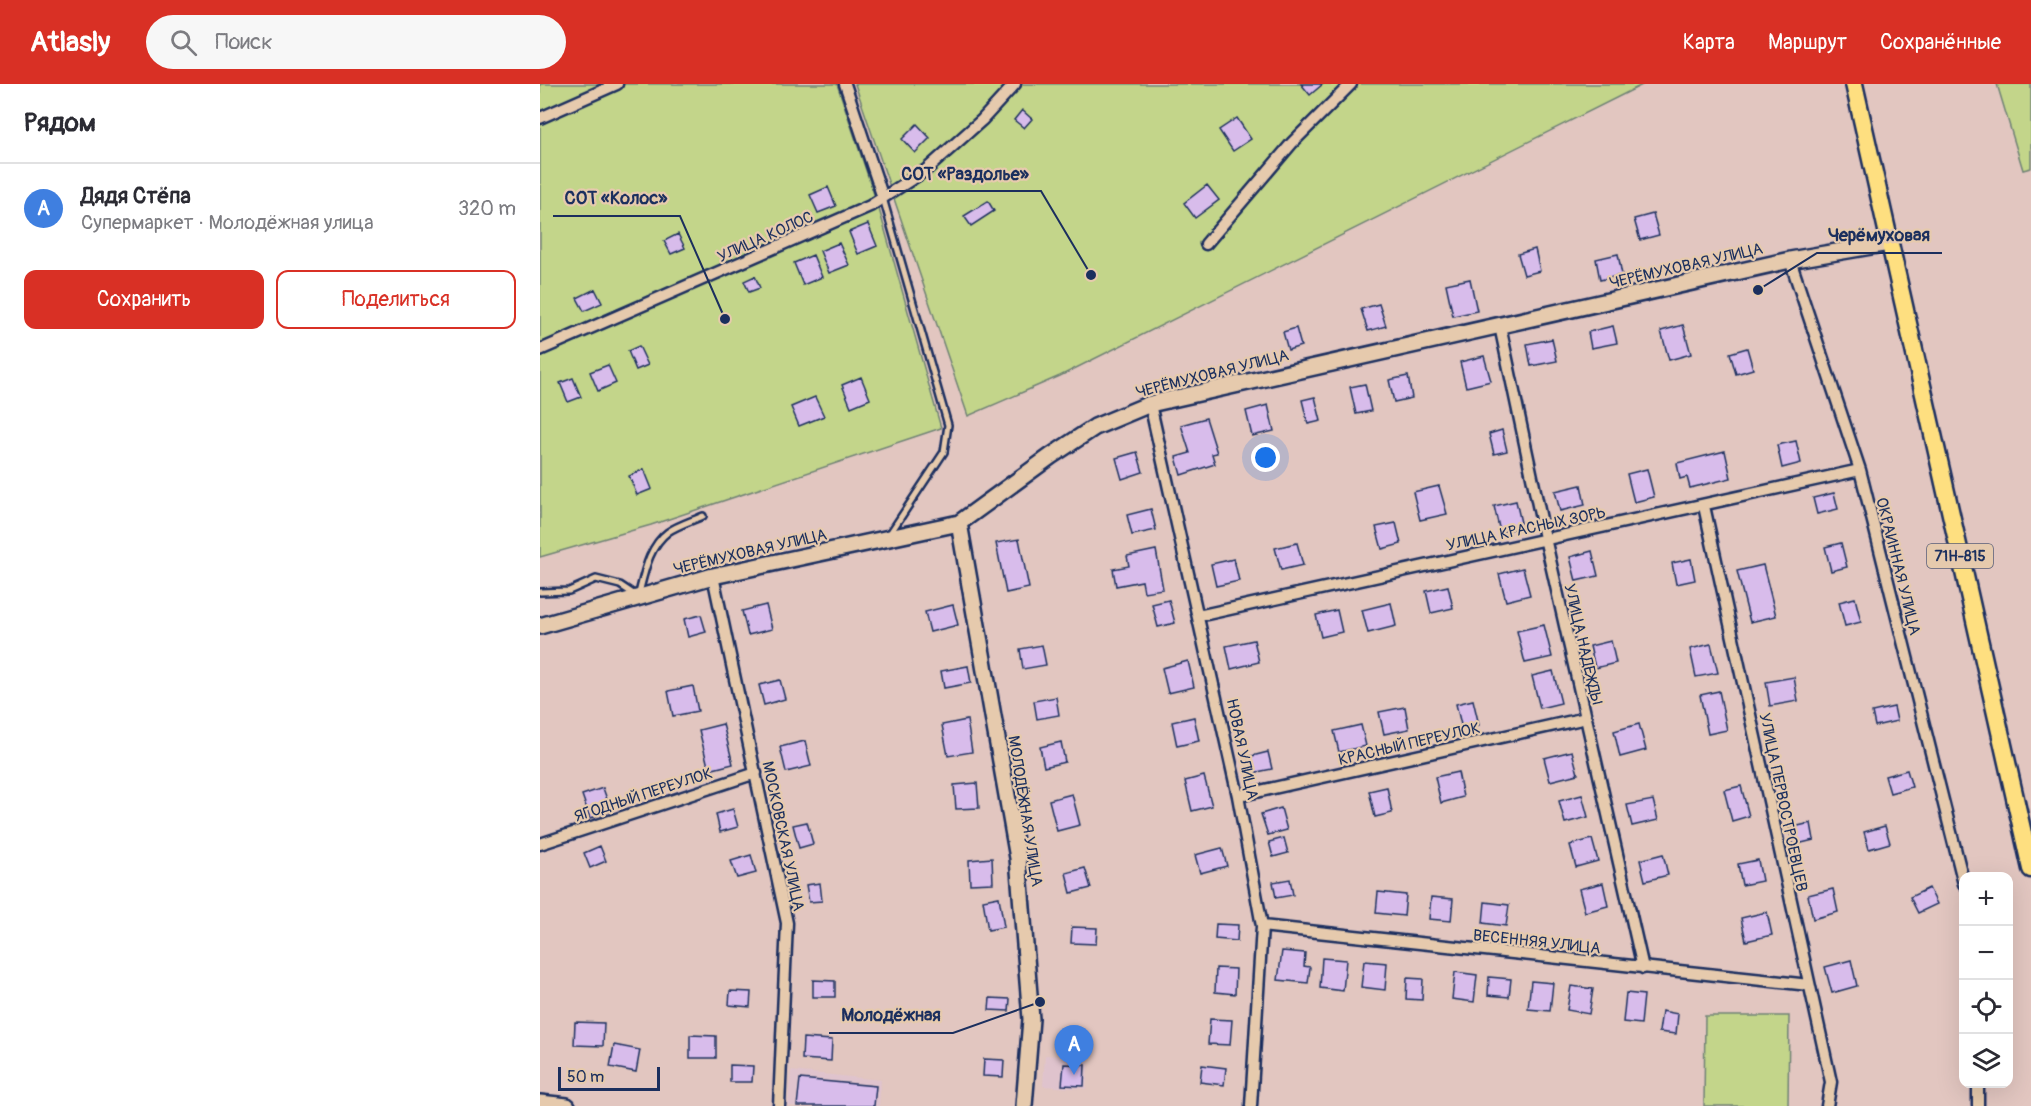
<!DOCTYPE html>
<html lang="ru">
<head>
<meta charset="utf-8">
<style>
	body { margin:0; font-family:Pangolin,sans-serif; background:#f7f7f7; color:#2b2b33 }
	.controls { position:absolute; right:18px; bottom:18px; display:grid; overflow:hidden; border-radius:12px; box-shadow:0 6px 24px #0002 }
	.controls button { width:54px; height:54px; display:grid; place-items:center; padding:0; border:0; border-bottom:2px solid #e1e1e2; background:#fff; color:#2b2b33; font:30px sans-serif }
	.scale { position:absolute; left:18px; bottom:15px; width:102px; box-sizing:border-box; padding-left:6px; border:3px solid #1b2f5e; border-top:0; font-size:16px; line-height:21px; white-space:nowrap; color:#1b2f5e; -webkit-text-stroke:4px #e6caad; paint-order:stroke }
	.you { position:absolute; left:726px; top:374px; width:21px; height:21px; margin:-15px; border:4px solid #fff; border-radius:50%; background:#1a73e8; box-shadow:0 0 0 9px #1a73e833 }
	.badge { display:grid; place-items:center; width:39px; height:39px; border-radius:50%; background:#d93025; color:#fff; font-size:20px; font-weight:700 }
	.pin { position:absolute; translate:-50% -50px; filter:drop-shadow(0 2px 3px #0008) }
	.pin::after { content:''; position:absolute; top:32px; width:21px; height:18px; background:inherit; clip-path:polygon(0 0,100% 0,50% 100%) }
	.list { margin:0; padding:0; list-style:none }
	h2 { display:flex; justify-content:space-between; align-items:center; height:78px; margin:0; padding:0 24px; font-size:26px }
	h2 small { font-size:20px; font-weight:400; color:#7c7c81 }
	.list li { display:grid; grid-template-columns:39px 1fr auto; gap:18px; align-items:center; box-sizing:border-box; height:90px; padding:0 24px; border-top:2px solid #e1e1e2 }
	.list b { display:block; font-size:22px; white-space:nowrap }
	.list p { margin:0; font-size:20px; white-space:nowrap; color:#7c7c81 }
	.list em { font-size:20px; font-style:normal; color:#7c7c81 }
	.actions { display:flex; gap:12px; padding:18px 24px }
	.actions a { flex:1; padding:14px 0; border:2px solid #d93025; border-radius:12px; text-align:center; font-size:21px; color:#d93025 }
	.actions .main { background:#d93025; color:#fff }
	.icon { flex:none; width:33px; height:33px; fill:none; stroke:currentColor; stroke-width:2; stroke-linecap:round; stroke-linejoin:round }
	.map { position:relative; flex:none; width:1491px; height:1022px; overflow:hidden }
	header { display:flex; align-items:center; gap:36px; box-sizing:border-box; height:84px; padding:0 30px; background:#d93025; color:#fff }
	header strong { font-size:28px }
	nav { display:flex; gap:33px; margin-inline-start:auto; font-size:21px }
	.search { width:420px; height:54px; background:#f7f7f7; display:flex; align-items:center; gap:15px; box-sizing:border-box; padding:0 21px; border-radius:33px; color:#7c7c81; font-size:22px }
	main { display:flex }
	aside { flex:1; background:#fff }
	.map>svg:first-child { display:block }
</style>
</head>
<body>
<header>
<strong>Atlasly</strong>
<div class="search"><svg class="icon" aria-label="search" viewBox="0 0 24 24"><circle cx="10" cy="10" r="6"/><path d="M15 15l6 6"/></svg>Поиск</div>
<nav><a>Карта</a><a>Маршрут</a><a>Сохранённые</a></nav>
</header>
<main>
<aside>
<h2>Рядом<small></small></h2>
<ul class="list">
<li><span class="badge" style="background:#3f7fe0">A</span><div><b>Дядя Стёпа</b><p>Супермаркет · Молодёжная улица</p></div><em>320 m</em></li>
</ul>
<div class="actions"><a class="main">Сохранить</a><a>Поделиться</a></div>
</aside>
<div class="map">
<svg width="1491" height="1022" viewBox="0 0 1491 1022">
	<rect width="100%" height="100%" fill="#e2c6c0"/>
	<filter id="ink" filterUnits="userSpaceOnUse"><feTurbulence type="fractalNoise" baseFrequency=".0167" numOctaves="2"/><feDisplacementMap in="SourceGraphic" scale="12" xChannelSelector="R" yChannelSelector="G"/><feConvolveMatrix kernelMatrix="1 2 1 2 8 2 1 2 1" color-interpolation-filters="sRGB"/></filter>
	<g filter="url(#ink)">
		<path fill="#dfc3cd" d="M505 971 549 974 546 1005 503 1002Z
			M251 987 341 996 339 1022H248Z"/>
		<path fill="#c3d58a" stroke="#6f8274" stroke-width="1.5" d="M0 0H297L339 125 401 344 111 441 0 473Z
			M315 0H1104L520 292 428 332Z
			M1457 0H1491V84L1483 86Z
			M1165 932H1249L1248 1022H1164Z"/>
		<path fill="#d8bceb" stroke="#1b2f5e" stroke-width="1.5" d="M761 0H783L770 11Z
			M482 26 492 35 484 44 474 36Z
			M697 34 711 55 693 67 679 46Z
			M377 40 390 54 375 69 362 55Z
			M667 101 679 116 655 134 644 119Z
			M288 103 296 122 278 129 270 111Z
			M448 117 454 127 431 142 424 132Z
			M1113 130 1119 151 1100 156 1094 135Z
			M328 140 337 162 318 170 309 148Z
			M138 150 145 164 131 170 124 157Z
			M299 159 309 181 289 189 280 167Z
			M995 165 1000 187 984 191 978 170Z
			M1078 170 1082 191 1060 196 1056 175Z
			M273 171 282 193 263 201 254 179Z
			M215 192 220 204 209 208 204 197Z
			M930 195 937 227 913 232 906 200Z
			M55 205 62 219 44 227 37 214Z
			M839 220 846 242 828 247 821 225Z
			M1143 241 1151 270 1129 276 1121 247Z
			M1073 242 1077 259 1051 264 1048 248Z
			M756 244 761 262 748 266 743 248Z
			M1012 255 1017 277 991 282 987 260Z
			M99 262 108 281 96 286 88 267Z
			M1207 264 1213 285 1196 290 1190 269Z
			M944 272 951 297 926 303 920 278Z
			M68 281 76 299 58 307 50 288Z
			M868 292 872 314 854 318 849 296Z
			M321 293 330 315 311 323 302 301Z
			M33 294 41 313 28 318 20 299Z
			M825 300 831 327 816 330 810 303Z
			M275 313 284 332 259 342 251 323Z
			M775 313 781 337 768 340 762 316Z
			M728 321 734 347 712 352 706 327Z
			M666 334 677 369 672 370 675 380 641 391 636 373 650 369 641 341Z
			M962 346 967 367 954 370 949 350Z
			M1256 357 1261 379 1242 384 1237 361Z
			M1185 367 1191 394 1150 404 1147 393 1140 395 1137 379Z
			M597 368 603 388 582 395 576 374Z
			M104 385 112 405 97 411 89 392Z
			M1107 385 1114 413 1094 418 1087 390Z
			M1041 401 1045 421 1020 427 1015 407Z
			M899 402 907 430 880 436 873 408Z
			M1294 409 1298 425 1277 430 1273 414Z
			M976 417 982 443 960 448 954 422Z
			M611 425 616 446 592 451 587 431Z
			M856 439 861 460 842 465 836 443Z
			M479 455 489 504 466 509 456 459Z
			M757 459 763 481 741 486 735 464Z
			M1301 459 1307 483 1291 487 1285 463Z
			M616 466 623 505 604 508 602 497 576 502 573 485 589 482 587 472Z
			M1052 467 1058 492 1036 497 1030 473Z
			M694 475 699 497 676 502 671 480Z
			M1151 475 1155 496 1136 500 1132 479Z
			M1223 481 1236 532 1210 538 1197 487Z
			M983 484 990 511 966 517 959 490Z
			M908 502 913 524 891 529 886 507Z
			M1315 514 1321 538 1305 542 1299 518Z
			M629 516 635 539 618 543 612 520Z
			M851 519 856 542 828 549 822 526Z
			M226 521 232 545 208 551 202 527Z
			M413 521 418 541 390 548 385 528Z
			M797 526 802 548 781 553 776 531Z
			M161 531 166 548 148 553 144 535Z
			M1004 541 1012 573 985 579 977 547Z
			M714 556 719 578 691 585 686 562Z
			M1071 557 1076 579 1055 584 1050 562Z
			M1171 560 1178 589 1156 593 1150 565Z
			M502 561 506 581 483 585 480 565Z
			M648 577 654 603 628 609 622 584Z
			M428 582 431 599 404 604 401 587Z
			M1013 587 1021 619 1000 624 992 592Z
			M1254 593 1258 617 1230 622 1226 598Z
			M240 596 245 615 224 621 219 601Z
			M153 602 158 627 133 632 128 607Z
			M1179 607 1187 646 1168 650 1160 611Z
			M516 613 519 631 497 635 494 617Z
			M933 616 939 641 922 645 916 620Z
			M865 623 869 645 844 650 839 628Z
			M1354 623 1357 637 1335 642 1332 628Z
			M654 633 659 657 637 662 632 638Z
			M427 636 432 668 408 672 402 641Z
			M183 640 193 680 169 686 159 646Z
			M1099 640 1106 666 1080 673 1074 647Z
			M821 641 826 662 799 668 794 647Z
			M265 657 271 682 246 688 240 663Z
			M521 658 525 678 504 683 500 663Z
			M1032 667 1038 690 1010 697 1004 674Z
			M728 668 732 685 712 689 708 673Z
			M1367 686 1372 703 1350 709 1345 692Z
			M918 688 923 713 901 719 895 693Z
			M664 692 672 722 652 727 645 697Z
			M437 699 439 724 416 725 414 701Z
			M1201 702 1209 732 1192 737 1184 706Z
			M847 703 852 729 835 733 829 707Z
			M63 704 71 727 50 734 42 711Z
			M532 710 540 741 517 747 509 716Z
			M1042 711 1048 733 1025 739 1019 717Z
			M1113 716 1118 736 1092 742 1087 721Z
			M741 724 747 746 728 751 721 730Z
			M193 725 198 743 180 748 176 730Z
			M267 738 273 760 259 764 253 741Z
			M1271 739 1274 756 1253 761 1249 744Z
			M1345 742 1350 759 1329 765 1324 748Z
			M744 754 748 769 733 773 729 758Z
			M1052 755 1058 777 1036 783 1030 761Z
			M60 762 66 777 50 784 44 769Z
			M682 764 687 782 660 789 655 771Z
			M1123 770 1128 791 1105 797 1100 776Z
			M211 771 216 789 197 794 191 777Z
			M452 774 453 799 430 800 429 776Z
			M1218 776 1222 797 1202 801 1198 780Z
			M545 784 551 804 531 809 526 789Z
			M750 795 753 811 736 814 733 798Z
			M280 799 282 817 269 818 266 801Z
			M1063 799 1068 822 1045 828 1039 805Z
			M1389 804 1397 820 1378 829 1370 813Z
			M1293 805 1298 828 1273 835 1268 811Z
			M838 808 866 811 864 832 836 829Z
			M459 813 464 843 448 846 443 816Z
			M891 813 913 815 911 837 889 835Z
			M945 818 969 821 966 842 943 839Z
			M1227 828 1232 851 1206 857 1201 834Z
			M676 840 698 841 697 857 675 855Z
			M532 843 557 844 556 860 531 859Z
			M742 867 765 869 764 882 770 883 768 899 738 896Z
			M782 874 806 876 803 907 780 904Z
			M1311 876 1317 902 1292 909 1285 883Z
			M824 877 847 879 845 906 821 903Z
			M676 884 696 885 695 910 675 908Z
			M915 888 937 891 934 918 912 915Z
			M949 893 971 895 969 913 948 911Z
			M867 894 883 895 882 916 866 915Z
			M273 896 295 897V913H273Z
			M991 897 1013 899 1010 927 988 925Z
			M1031 902 1053 905 1049 930 1027 926Z
			M190 907 211 908 210 923 189 921Z
			M1086 909 1104 911 1101 940 1083 938Z
			M450 914 470 915 469 927 449 926Z
			M1122 927 1138 930 1136 950 1119 948Z
			M670 935 692 936 690 961 668 960Z
			M35 938 64 939 63 962 34 961Z
			M150 951 176 952V974H150Z
			M263 954 292 956 291 977 262 975Z
			M74 961 100 966 96 988 70 983Z
			M444 975 464 976 463 993 443 992Z
			M524 980 545 981 544 1002 522 1001Z
			M190 981 213 982 212 998H190Z
			M662 981 686 984 684 1001 660 998Z
			M260 995 336 1002 334 1022H257Z"/>
		<g fill="none" stroke-linecap="round" stroke-linejoin="round">
			<defs>
				<path id="lane" d="M343 114 408 341 404 368 349 451
					M0 508 29 507 56 495 80 501 98 513C104 491 108 463 128 448 138 441 152 437 163 432"/>
				<path id="street" d="M305 0 343 114
					M0 34 77 0
					M666 160 752 59 811 0
					M1250 176 1320 386 1424 800
					M960 242 1005 454 1103 884
					M0 266 330 122 386 86 442 36 475 0
					M610 320 698 712 722 842 711 1022
					M1164 422 1291 998 1287 1022
					M173 492 247 839 239 1022
					M658 532 1320 386
					M698 712 1046 634
					M0 760 216 689
					M722 842 1269 901
					M1438 1000V1022"/>
				<path id="secondary" d="M419 439 478 774 491 935 484 1022
					M0 542 173 492 419 439 511 372 555 343 610 320 1250 176 1349 159
					M0 1019 27 1022"/>
				<path id="primary" d="M1314 0 1491 785"/>
			</defs>
			<use href="#lane" stroke="#1b2f5e" stroke-width="10"/>
			<use href="#street" stroke="#1b2f5e" stroke-width="15"/>
			<use href="#secondary" stroke="#1b2f5e" stroke-width="20"/>
			<use href="#primary" stroke="#1b2f5e" stroke-width="21"/>
			<use href="#lane" stroke="#e6caad" stroke-width="5"/>
			<use href="#street" stroke="#e6caad" stroke-width="10"/>
			<use href="#secondary" stroke="#e6caad" stroke-width="15"/>
			<use href="#primary" stroke="#fedf80" stroke-width="16"/>
		</g>
	</g>
	<g text-anchor="middle" stroke-width="4.5" stroke-linejoin="round" paint-order="stroke">
		<rect fill="#e6caad" stroke="#585e76" stroke-width="1.5" x="1387" y="460" width="66" height="24" rx="4.5"/>
		<g font-size="15" font-weight="bold" fill="#1b2f5e">
			<text x="1420" y="477">71Н-815</text>
		</g>
		<g font-size="16" fill="#1b2f5e" stroke="#e6caad">
			<text transform="translate(225 152) rotate(-24)" y="6">УЛИЦА КОЛОС</text>
			<text transform="translate(1146 181) rotate(-13)" y="6">ЧЕРЁМУХОВАЯ УЛИЦА</text>
			<text transform="translate(672 289) rotate(-14)" y="6">ЧЕРЁМУХОВАЯ УЛИЦА</text>
			<text transform="translate(986 444) rotate(-12)" y="6">УЛИЦА КРАСНЫХ ЗОРЬ</text>
			<text transform="translate(210 467) rotate(-13)" y="6">ЧЕРЁМУХОВАЯ УЛИЦА</text>
			<text transform="translate(1359 482) rotate(76)" y="6">ОКРАИННАЯ УЛИЦА</text>
			<text transform="translate(1044 560) rotate(77)" y="6">УЛИЦА НАДЕЖДЫ</text>
			<text transform="translate(869 659) rotate(-13)" y="6">КРАСНЫЙ ПЕРЕУЛОК</text>
			<text transform="translate(703 665) rotate(78)" y="6">НОВАЯ УЛИЦА</text>
			<text transform="translate(103 710) rotate(-18)" y="6">ЯГОДНЫЙ ПЕРЕУЛОК</text>
			<text transform="translate(1244 718) rotate(78)" y="6">УЛИЦА ПЕРВОСТРОЕВЦЕВ</text>
			<text transform="translate(486 727) rotate(81)" y="6">МОЛОДЁЖНАЯ УЛИЦА</text>
			<text transform="translate(244 752) rotate(78)" y="6">МОСКОВСКАЯ УЛИЦА</text>
			<text transform="translate(997 857) rotate(6)" y="6">ВЕСЕННЯЯ УЛИЦА</text>
		</g>
	</g>
	<path fill="none" stroke="#1b2f5e" stroke-width="2" d="M551 191L501 107H349M185 235L140 132H13M1218 206L1277 169H1402M500 918L413 949H289"/>
	<g fill="#1b2f5e" stroke="#e6caad" stroke-width="2">
		<circle cx="551" cy="191" r="6"/>
		<circle cx="185" cy="235" r="6"/>
		<circle cx="1218" cy="206" r="6"/>
		<circle cx="500" cy="918" r="6"/>
	</g>
	<g font-size="18" text-anchor="middle" font-weight="bold" fill="#1b2f5e" stroke="#e6caad" stroke-width="4.5" stroke-linejoin="round" paint-order="stroke">
		<text x="425" y="96">СОТ «Раздолье»</text>
		<text x="76" y="120">СОТ «Колос»</text>
		<text x="1339" y="157">Черёмуховая</text>
		<text x="351" y="937">Молодёжная</text>
	</g>
</svg>
<div class="controls">
<button>+</button>
<button>−</button>
<button><svg class="icon" aria-label="locate" viewBox="0 0 24 24"><circle cx="12" cy="12" r="6"/><path d="M12 2v4M12 18v4M2 12h4M18 12h4"/></svg></button>
<button><svg class="icon" aria-label="layers" viewBox="0 0 24 24"><path d="M12 4l9 5-9 5-9-5zM3 14l9 5 9-5"/></svg></button>
</div>
<div class="scale">50 m</div>
<div class="you"></div>
<div class="pin badge" style="left:534px;top:991px;background:#3f7fe0">A</div>
</div>
</main>
</body>
</html>
